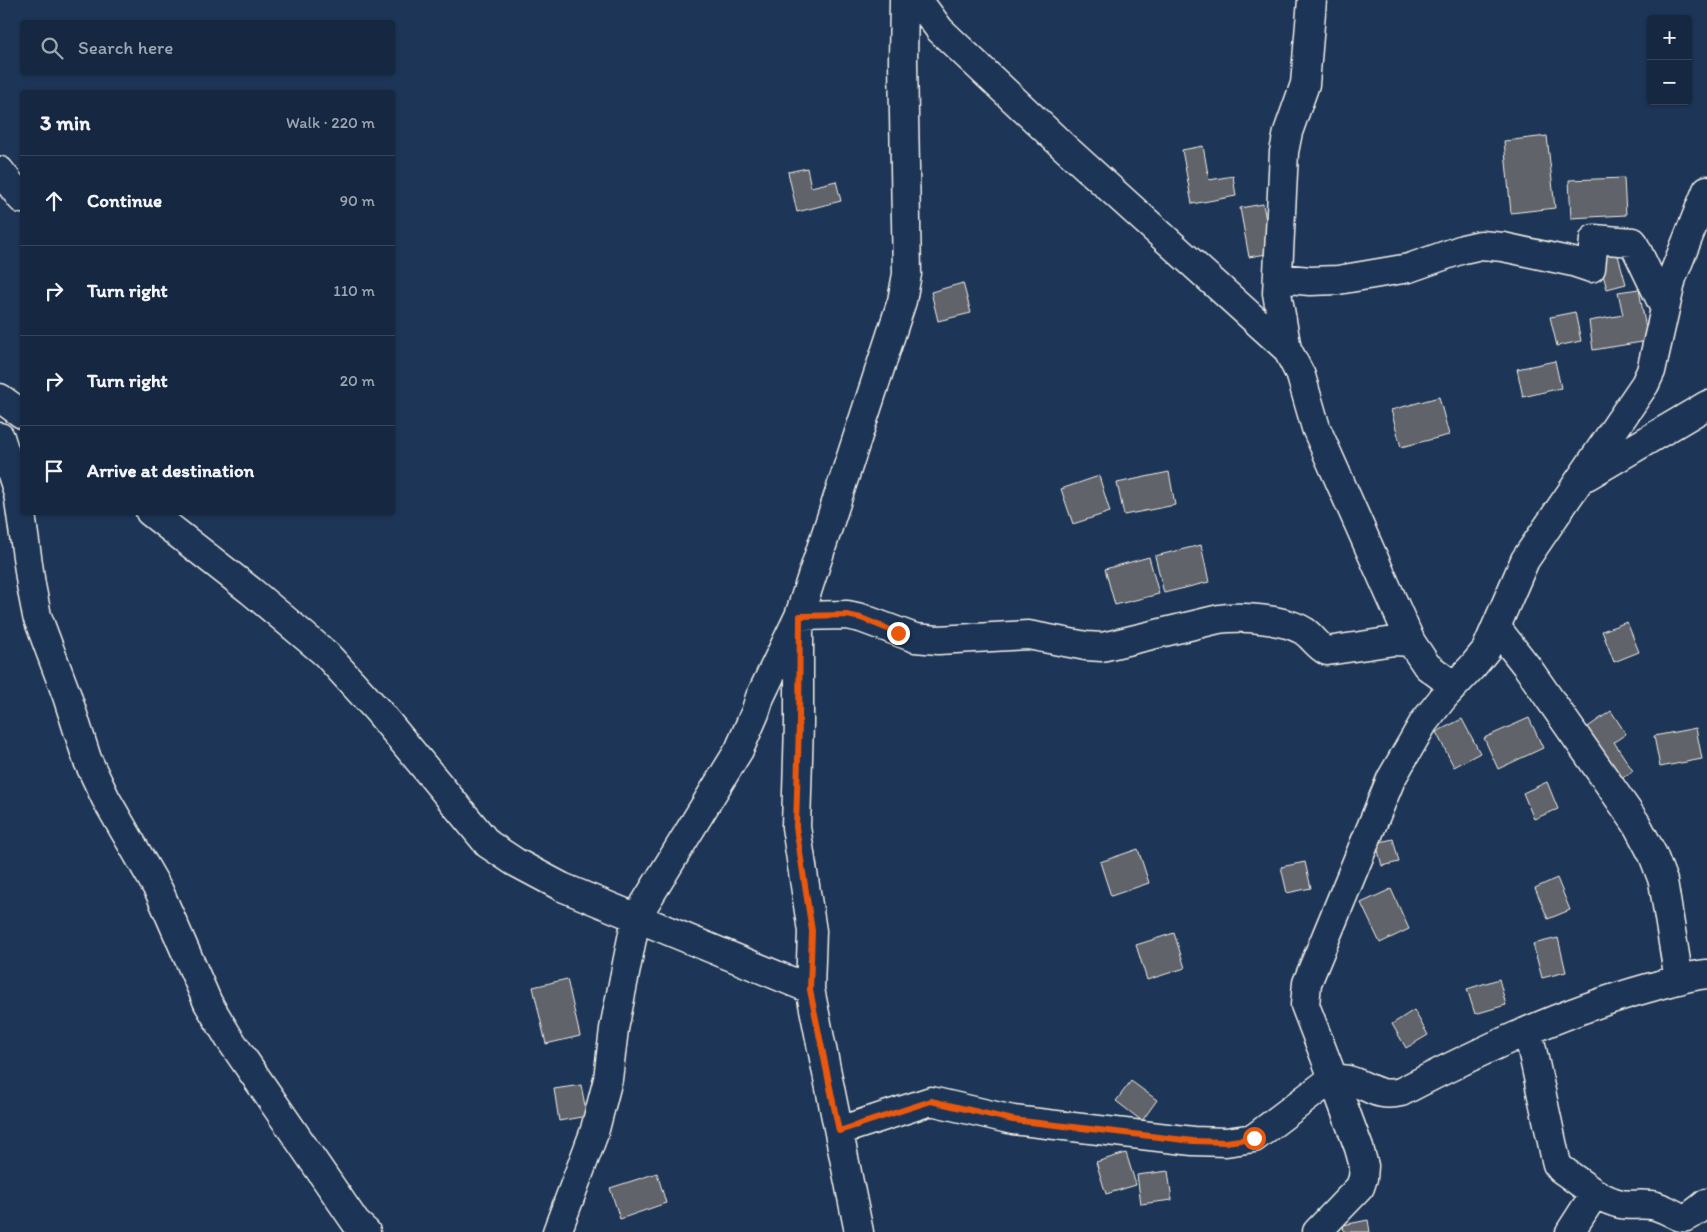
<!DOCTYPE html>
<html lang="en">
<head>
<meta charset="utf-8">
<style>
	body { margin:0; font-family:Itim,sans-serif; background:#1f3048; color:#f1f3f6 }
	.controls { position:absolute; right:15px; top:15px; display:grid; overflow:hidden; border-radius:5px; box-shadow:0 1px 4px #0004 }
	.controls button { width:45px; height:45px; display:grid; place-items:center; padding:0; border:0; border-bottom:1px solid #35445a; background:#162841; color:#f1f3f6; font:25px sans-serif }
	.stop { position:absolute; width:15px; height:15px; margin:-11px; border:4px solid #ea580c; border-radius:50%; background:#fff }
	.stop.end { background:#ea580c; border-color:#fff; box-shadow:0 1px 5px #0008 }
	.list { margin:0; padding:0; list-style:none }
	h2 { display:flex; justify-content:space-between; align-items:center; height:65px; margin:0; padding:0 20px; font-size:21px }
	h2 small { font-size:16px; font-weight:400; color:#9ea6b1 }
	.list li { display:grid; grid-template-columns:32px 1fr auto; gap:15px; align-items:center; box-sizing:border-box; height:90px; padding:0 20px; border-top:1px solid #35445a }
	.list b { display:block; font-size:19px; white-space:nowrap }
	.list em { font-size:16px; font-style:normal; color:#9ea6b1 }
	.icon { flex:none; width:28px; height:28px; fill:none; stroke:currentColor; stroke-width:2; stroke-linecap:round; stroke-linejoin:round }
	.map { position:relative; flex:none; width:1707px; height:1232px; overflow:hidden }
	.search { position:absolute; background:#162841; box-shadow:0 1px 4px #0004; left:20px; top:20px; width:375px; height:55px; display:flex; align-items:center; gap:12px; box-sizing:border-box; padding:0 18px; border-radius:5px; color:#9ea6b1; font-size:19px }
	.panel { position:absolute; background:#162841; box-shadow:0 1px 4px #0004; left:20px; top:90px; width:375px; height:425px; border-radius:5px }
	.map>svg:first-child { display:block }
</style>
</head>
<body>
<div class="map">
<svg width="1707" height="1232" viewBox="0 0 1707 1232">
	<rect width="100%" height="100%" fill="#1d3557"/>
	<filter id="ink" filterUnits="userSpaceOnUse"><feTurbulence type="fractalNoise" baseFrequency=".02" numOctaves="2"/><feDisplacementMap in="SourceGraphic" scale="10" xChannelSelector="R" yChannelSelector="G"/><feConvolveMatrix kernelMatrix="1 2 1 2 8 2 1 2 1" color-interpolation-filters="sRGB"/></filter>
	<g filter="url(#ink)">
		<path fill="#60646b" stroke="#f4f1e8" d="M1547 136 1555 208 1511 213 1504 141Z
			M1203 146 1209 180 1233 176 1236 196 1192 204 1182 150Z
			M807 168 811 187 836 181 841 201 797 212 788 172Z
			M1624 178 1626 215 1571 218 1569 180Z
			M1263 204 1272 253 1249 257 1240 208Z
			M1617 252 1626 284 1607 289 1598 257Z
			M963 283 971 313 938 321 931 292Z
			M1639 289 1648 341 1593 350 1589 321 1623 315 1618 292Z
			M1575 312 1581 341 1557 346 1550 317Z
			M1555 361 1561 388 1523 397 1517 369Z
			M1439 397 1449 435 1401 447 1391 410Z
			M1169 472 1175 505 1124 515 1117 483Z
			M1099 476 1110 512 1073 524 1061 489Z
			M1201 545 1209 582 1164 593 1155 556Z
			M1149 557 1159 594 1115 605 1105 569Z
			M1627 622 1639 652 1614 662 1602 631Z
			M1611 711 1626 734 1614 742 1633 771 1616 782 1582 731Z
			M1529 718 1543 748 1498 769 1484 738Z
			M1462 719 1480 753 1454 767 1436 732Z
			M1696 728 1702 759 1660 767 1654 736Z
			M1547 782 1558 809 1534 819 1523 793Z
			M1393 839 1399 862 1382 866 1376 843Z
			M1138 849 1149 883 1111 896 1100 862Z
			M1305 862 1311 888 1287 893 1281 867Z
			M1557 878 1570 910 1548 919 1535 888Z
			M1391 889 1409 929 1380 943 1361 903Z
			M1174 933 1185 968 1147 980 1136 945Z
			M1558 938 1566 972 1542 978 1533 944Z
			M567 979 580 1036 546 1044 533 987Z
			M1499 979 1506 1005 1475 1014 1467 989Z
			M1414 1010 1428 1035 1406 1048 1392 1024Z
			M1131 1081 1157 1100 1142 1121 1116 1101Z
			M581 1085 587 1116 559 1121 554 1089Z
			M1126 1153 1136 1185 1106 1194 1096 1162Z
			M1168 1171 1172 1200 1141 1204 1137 1175Z
			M657 1173 666 1203 620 1219 610 1188Z
			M1368 1220 1370 1232H1344L1343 1225Z"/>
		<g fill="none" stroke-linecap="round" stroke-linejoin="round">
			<defs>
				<path id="minor" d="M918 0 940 30 1062 145 1287 349 1301 376 1316 428 1411 642 1427 666 1454 686
					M0 171 22 199
					M1707 190 1672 278 1651 371 1645 384 1596 456 1525 560 1486 650 1473 666 1443 698 1424 722 1391 779 1307 983 1305 1005 1333 1078C1338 1079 1343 1079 1348 1080 1370 1086 1377 1098 1401 1092 1480 1051 1561 1012 1648 988 1667 983 1687 976 1707 974
					M1278 278 1310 281 1338 280 1409 268 1463 249 1481 245 1503 247 1573 262 1591 268 1594 239 1633 242 1665 309
					M1287 349 1277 293 1284 152 1288 132 1305 84 1312 0
					M0 398 22 414
					M0 437 18 493 31 585 37 616 67 696 87 759 106 799 159 891 208 1003 229 1038 356 1223 366 1232
					M1587 476 1707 405
					M150 512 251 591 326 654 378 711 488 844 515 862 562 887 810 989
					M1496 627 1528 668 1636 823 1653 855 1663 881 1679 980
					M1528 1031 1555 1156 1557 1164 1561 1169C1580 1182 1598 1199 1621 1204 1632 1206 1645 1203 1656 1206 1686 1216 1678 1227 1707 1203
					M839 1131 931 1101 1013 1120 1193 1141 1226 1142 1254 1138 1333 1078 1359 1148 1364 1166 1363 1178 1360 1187 1317 1232
					M557 1232 594 1133 608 1079 614 1029 636 918 739 750 755 713 760 697 799 616 902 301 907 274 903 61 904 0
					M859 1232 810 989 812 931 796 827 799 723V616L847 615 861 618 915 638 938 640 1028 635 1086 646 1102 647 1219 619C1241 616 1285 619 1304 631 1313 637 1317 646 1327 651L1394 641 1411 642
					M1570 1232 1595 1193"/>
			</defs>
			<use href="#minor" stroke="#f4f1e8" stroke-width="31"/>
			<use href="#minor" stroke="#1d3557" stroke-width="28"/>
		</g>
	</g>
	<g fill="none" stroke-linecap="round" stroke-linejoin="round" filter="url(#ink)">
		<path stroke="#ea580c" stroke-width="6" d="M898 633 861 618 847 615 800 616 799 723 796 827 812 931 810 990 839 1131 931 1101 1013 1120 1193 1141 1226 1142 1254 1138"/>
	</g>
</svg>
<div class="controls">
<button>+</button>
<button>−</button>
</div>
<div class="stop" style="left:1254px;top:1138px"></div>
<div class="stop end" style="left:898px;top:633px"></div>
<div class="search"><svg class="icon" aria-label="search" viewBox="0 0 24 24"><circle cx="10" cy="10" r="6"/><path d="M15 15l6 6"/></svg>Search here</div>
<section class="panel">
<h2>3 min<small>Walk · 220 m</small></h2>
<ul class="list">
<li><svg class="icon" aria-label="ahead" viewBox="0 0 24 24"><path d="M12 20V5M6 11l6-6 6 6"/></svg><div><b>Continue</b></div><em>90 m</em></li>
<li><svg class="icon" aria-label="right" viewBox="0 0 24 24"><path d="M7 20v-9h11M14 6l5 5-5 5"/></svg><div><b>Turn right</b></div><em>110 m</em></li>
<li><svg class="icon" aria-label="right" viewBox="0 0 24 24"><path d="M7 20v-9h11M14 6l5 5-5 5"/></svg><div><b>Turn right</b></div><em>20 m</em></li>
<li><svg class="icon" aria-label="arrive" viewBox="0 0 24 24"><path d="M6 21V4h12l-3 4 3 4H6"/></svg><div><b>Arrive at destination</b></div></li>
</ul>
</section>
</div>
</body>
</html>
